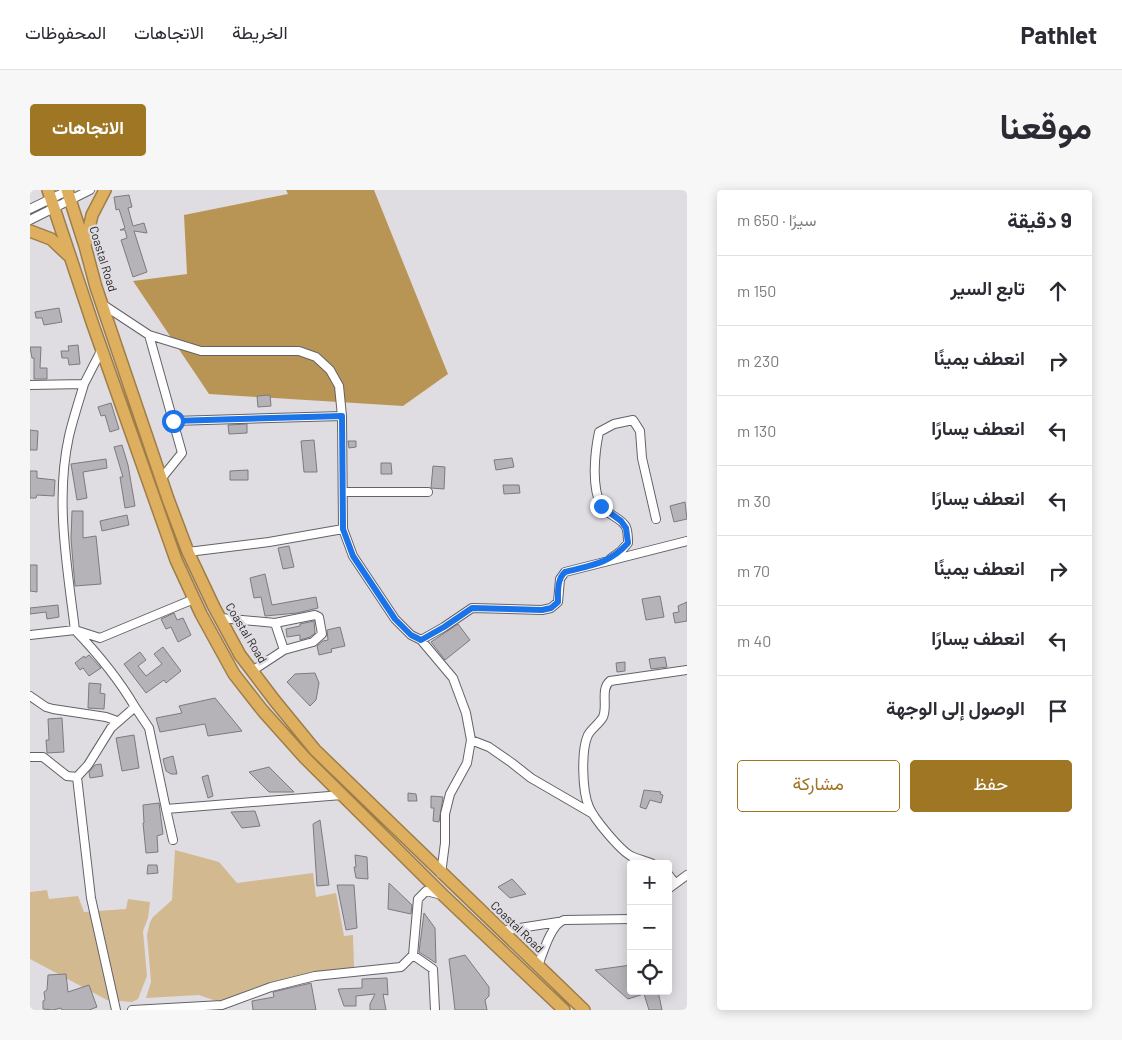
<!DOCTYPE html>
<html lang="ar">
<head>
<meta charset="utf-8">
<style>
	body { margin:0; font-family:Barlow,Vazirmatn,sans-serif; background:#f7f7f7; color:#2b2b33; direction:rtl }
	.controls { position:absolute; right:15px; bottom:15px; display:grid; overflow:hidden; border-radius:5px; box-shadow:0 2px 12px #0003 }
	.controls button { width:45px; height:45px; display:grid; place-items:center; padding:0; border:0; border-bottom:1px solid #e1e1e2; background:#fff; color:#2b2b33; font:25px sans-serif }
	.stop { position:absolute; width:15px; height:15px; margin:-11px; border:4px solid #1a73e8; border-radius:50%; background:#fff }
	.stop.end { background:#1a73e8; border-color:#fff; box-shadow:0 1px 5px #0008 }
	.list { margin:0; padding:0; list-style:none }
	h2 { display:flex; justify-content:space-between; align-items:center; height:65px; margin:0; padding:0 20px; font-size:21px }
	h2 small { font-size:16px; font-weight:400; color:#7c7c81 }
	.list li { display:grid; grid-template-columns:32px 1fr auto; gap:15px; align-items:center; box-sizing:border-box; height:70px; padding:0 20px; border-top:1px solid #e1e1e2 }
	.list b { display:block; font-size:19px; white-space:nowrap }
	.list em { font-size:16px; font-style:normal; color:#7c7c81 }
	.actions { display:flex; gap:10px; padding:15px 20px }
	.actions a { flex:1; padding:11px 0; border:1px solid #9f7624; border-radius:5px; text-align:center; font-size:18px; color:#9f7624 }
	.actions .main { background:#9f7624; color:#fff }
	.icon { flex:none; width:28px; height:28px; fill:none; stroke:currentColor; stroke-width:2; stroke-linecap:round; stroke-linejoin:round }
	.map { position:relative; flex:none; width:657px; height:820px; overflow:hidden; direction:ltr; border-radius:5px }
	header { display:flex; align-items:center; gap:30px; box-sizing:border-box; height:70px; padding:0 25px; background:#fff; border-bottom:1px solid #e1e1e2 }
	header strong { font-size:24px }
	nav { display:flex; gap:28px; margin-inline-start:auto; font-size:18px }
	.intro { display:flex; align-items:center; justify-content:space-between; box-sizing:border-box; height:120px; padding:0 30px }
	h1 { margin:0; font-size:35px }
	.button { padding:12px 22px; border-radius:5px; background:#9f7624; color:#fff; font-size:18px; font-weight:700 }
	main { display:flex; gap:30px; padding:0 30px }
	aside { flex:1; background:#fff; border-radius:5px; box-shadow:0 2px 12px #0003 }
	.map>svg:first-child { display:block }
</style>
</head>
<body>
<header>
<strong>Pathlet</strong>
<nav><a>الخريطة</a><a>الاتجاهات</a><a>المحفوظات</a></nav>
</header>
<div class="intro"><h1>موقعنا</h1><a class="button">الاتجاهات</a></div>
<main>
<aside>
<h2>9 دقيقة<small>سيرًا · 650 m</small></h2>
<ul class="list">
<li><svg class="icon" aria-label="ahead" viewBox="0 0 24 24"><path d="M12 20V5M6 11l6-6 6 6"/></svg><div><b>تابع السير</b></div><em>150 m</em></li>
<li><svg class="icon" aria-label="right" viewBox="0 0 24 24"><path d="M7 20v-9h11M14 6l5 5-5 5"/></svg><div><b>انعطف يمينًا</b></div><em>230 m</em></li>
<li><svg class="icon" aria-label="left" viewBox="0 0 24 24"><path d="M17 20v-9H6M10 6l-5 5 5 5"/></svg><div><b>انعطف يسارًا</b></div><em>130 m</em></li>
<li><svg class="icon" aria-label="left" viewBox="0 0 24 24"><path d="M17 20v-9H6M10 6l-5 5 5 5"/></svg><div><b>انعطف يسارًا</b></div><em>30 m</em></li>
<li><svg class="icon" aria-label="right" viewBox="0 0 24 24"><path d="M7 20v-9h11M14 6l5 5-5 5"/></svg><div><b>انعطف يمينًا</b></div><em>70 m</em></li>
<li><svg class="icon" aria-label="left" viewBox="0 0 24 24"><path d="M17 20v-9H6M10 6l-5 5 5 5"/></svg><div><b>انعطف يسارًا</b></div><em>40 m</em></li>
<li><svg class="icon" aria-label="arrive" viewBox="0 0 24 24"><path d="M6 21V4h12l-3 4 3 4H6"/></svg><div><b>الوصول إلى الوجهة</b></div></li>
</ul>
<div class="actions"><a class="main">حفظ</a><a>مشاركة</a></div>
</aside>
<div class="map">
<svg width="657" height="820" viewBox="0 0 657 820">
	<rect width="100%" height="100%" fill="#e0dde2"/>
	<path fill="#d2b990" d="M145 660 189 672 207 693 283 683 286 707 306 703 314 746 323 745 324 777 246 796 192 813 169 805 116 808 121 792 117 745 120 732 123 727 142 710Z
		M17 700 19 709 48 706 54 722 96 719 98 709 120 712 118 728 113 741 117 786 108 809 102 812 77 810 0 769V702Z"/>
	<path fill="#b99555" d="M256 0H344L418 184 373 216 179 204 103 91 157 84 154 25 258 4Z"/>
	<path fill="#b6b3b8" stroke="#7c7a7f" d="M99 5 102 17 98 18 103 36 114 33 117 43 104 41 117 82 103 87 91 50 97 48 95 40H90L95 38 89 19 86 20 84 7Z
		M29 118 32 132 14 135 12 128H6L5 122Z
		M48 155 50 174 39 175 38 168H32L31 161H39L38 156Z
		M0 157H11L10 178H17V189H4V168H2Z
		M240 205 241 216 228 217 227 206Z
		M81 213 89 239 80 242 75 225 71 226 68 217Z
		M217 234V243L199 244 198 235Z
		M0 240 8 241 7 260H0Z
		M284 250 287 282H274L271 251Z
		M318 251H326V257L319 258Z
		M92 255 98 275 105 316 95 318 90 287H93L84 257Z
		M482 268 484 277 466 280 464 270Z
		M76 269 77 278 53 282 57 308 47 310 41 274Z
		M351 273H361L362 284H351Z
		M403 276 415 277 414 299 401 298Z
		M218 280V290H200V281Z
		M0 281H7V288L25 290 24 306 7 305 6 308H0Z
		M473 295H489L490 303 474 304Z
		M655 312 657 329 644 332 640 316Z
		M42 321H53V348L66 346 71 394 45 396 41 349Z
		M97 325 99 335 72 341 70 331Z
		M259 356 264 377 253 379 248 358Z
		M0 375H7V402L0 401Z
		M235 384 242 415 286 407 288 418 267 423 235 426 231 407 224 408 220 388Z
		M630 406 634 427 616 430 612 409Z
		M657 412V431L645 433 643 423 649 422 648 416Z
		M28 415 29 427 17 429 16 422 0 424V418Z
		M144 423 147 430 153 428 161 445 148 452 141 437 136 439 131 429Z
		M284 431 285 443 280 447 270 450V445L257 447 256 439 270 436V434Z
		M428 434 440 450 415 470 401 452Z
		M310 437 315 456 301 459 302 462 289 465 287 456 293 451 298 450 297 440Z
		M133 457 151 481 136 493 134 490 116 503 94 474 110 462 116 470 108 476 116 486 132 474 124 464Z
		M59 465 71 478 59 486 53 478 50 480 45 473 54 466 55 468Z
		M635 467 637 477 621 479 619 469Z
		M595 472V481L587 482 586 473Z
		M285 483 289 493 286 510 280 516 257 492 265 484Z
		M59 493 71 494 70 503 75 504 74 519 58 518Z
		M185 508 212 541 178 546 175 534 130 542 126 528 152 523 149 516Z
		M32 528 34 562 17 563 16 550H19L18 529Z
		M104 545 109 578 92 581 86 548Z
		M143 566 147 584H141L136 581 133 569Z
		M71 574 73 586 60 588 59 582 65 575Z
		M239 577 264 602H239L219 582Z
		M178 585 183 606 178 608 172 587Z
		M614 600 631 602 630 604 633 605 631 613 620 610 616 619 610 617Z
		M378 603 386 604 387 611H378Z
		M401 606 413 607 409 632 403 631 404 618H401Z
		M129 613 133 644 127 646 128 662 116 663 113 633H114L113 615Z
		M225 621 230 636 212 638 201 622Z
		M290 630 299 695 287 696 283 634Z
		M325 665 337 667 338 689 326 688 324 677H326Z
		M118 675H127L128 683 117 684Z
		M482 689 496 704 480 708 468 697Z
		M359 693 382 715 381 724 358 719Z
		M307 695H324L327 738 316 740Z
		M394 723 405 738 406 773 389 762Z
		M435 765 459 797V806L455 810 457 820H425L419 769Z
		M601 775V801H628L632 820H619L614 804 598 809 565 780Z
		M36 784 38 802 59 795 67 817 59 820H32L31 818 23 820 13 819V811L15 810 14 802 17 800 18 785Z
		M357 788 358 805 353 804 356 820H340V814L345 804 326 806V816H314L308 799 332 798V789Z
		M281 793 286 820H223L222 811 244 807 243 802Z"/>
	<g fill="none" stroke-linecap="round" stroke-linejoin="round">
		<defs>
			<path id="minor" d="M0 19 39 0
				M0 30 60 0
				M72 114 119 145 152 263 131 289
				M119 145 171 161H269L286 167 300 180 309 196 312 226 313 339 323 366 365 429 381 445 391 450 423 488 436 523 441 550 437 573 420 604 415 624V653L411 684
				M0 195 54 194 72 159
				M143 231 312 226
				M313 302H398
				M158 362 239 352 313 339
				M580 369 591 361 598 353C598 348 598 342 596 337 591 327 576 325 571 315 561 296 565 261 569 242L584 234 603 230 610 241 612 268 626 329
				M190 428 245 433 254 460 222 481
				M245 433 285 425 289 427 292 444 283 452 254 460
				M0 445 45 440C37 376 25 309 39 246 43 229 49 211 54 194
				M391 450 414 437 442 418 512 420 521 418 528 412 530 389 535 382 657 351
				M0 506 16 517 23 519 76 527 87 531
				M105 517C88 488 68 464 45 440L70 448 164 409
				M441 550 459 557 482 573 501 588 563 624
				M0 567H13L37 586 47 587 58 575 81 538 105 517 119 538 136 619
				M47 587 61 708 86 820
				M143 650 136 619 312 605
				M623 674C616 671 608 669 601 666 590 660 564 629 559 617 552 601 551 560 558 545 562 538 569 534 573 527 578 516 570 499 580 491L657 480
				M638 684 645 693
				M638 699 657 685
				M471 741 528 732
				M383 765 403 779 405 820
				M508 776C513 763 521 734 534 730L601 729
				M102 820 192 815 241 797 285 786 371 777 383 765 388 709 396 701 412 705"/>
			<path id="highway" d="M18 0 63 135 146 370 171 424 204 484 233 521 275 568 414 706 534 820
				M37 0 55 56 66 97 138 309 158 362 184 417 210 465 245 511 285 560 554 820
				M0 41 21 49 38 65
				M56 52 62 25 75 0"/>
		</defs>
		<use href="#minor" stroke="#646267" stroke-width="10"/>
		<use href="#highway" stroke="#9d7e4a" stroke-width="14"/>
		<use href="#minor" stroke="#fff" stroke-width="8"/>
		<use href="#highway" stroke="#ddaf5e" stroke-width="11"/>
	</g>
	<g fill="none" stroke-linecap="round" stroke-linejoin="round">
		<path stroke="#1a73e8" stroke-width="6" d="M143 231 312 226 313 339 323 366 365 429 381 445 391 450 414 437 442 418 512 420 521 418 528 412C528 402 527 389 535 382 561 375 579 374 598 353L596 338 591 331 571 316"/>
	</g>
	<g text-anchor="middle" stroke-width="4.5" stroke-linejoin="round" paint-order="stroke">
		<g font-size="12" fill="#252426" stroke="#e0dde2">
			<text transform="translate(73 69) rotate(73)" y="4">Coastal Road</text>
			<text transform="translate(216 443) rotate(59)" y="4">Coastal Road</text>
			<text transform="translate(487 737) rotate(44)" y="4">Coastal Road</text>
		</g>
	</g>
</svg>
<div class="controls">
<button>+</button>
<button>−</button>
<button><svg class="icon" aria-label="locate" viewBox="0 0 24 24"><circle cx="12" cy="12" r="6"/><path d="M12 2v4M12 18v4M2 12h4M18 12h4"/></svg></button>
</div>
<div class="stop" style="left:143px;top:231px"></div>
<div class="stop end" style="left:571px;top:316px"></div>
</div>
</main>
</body>
</html>
